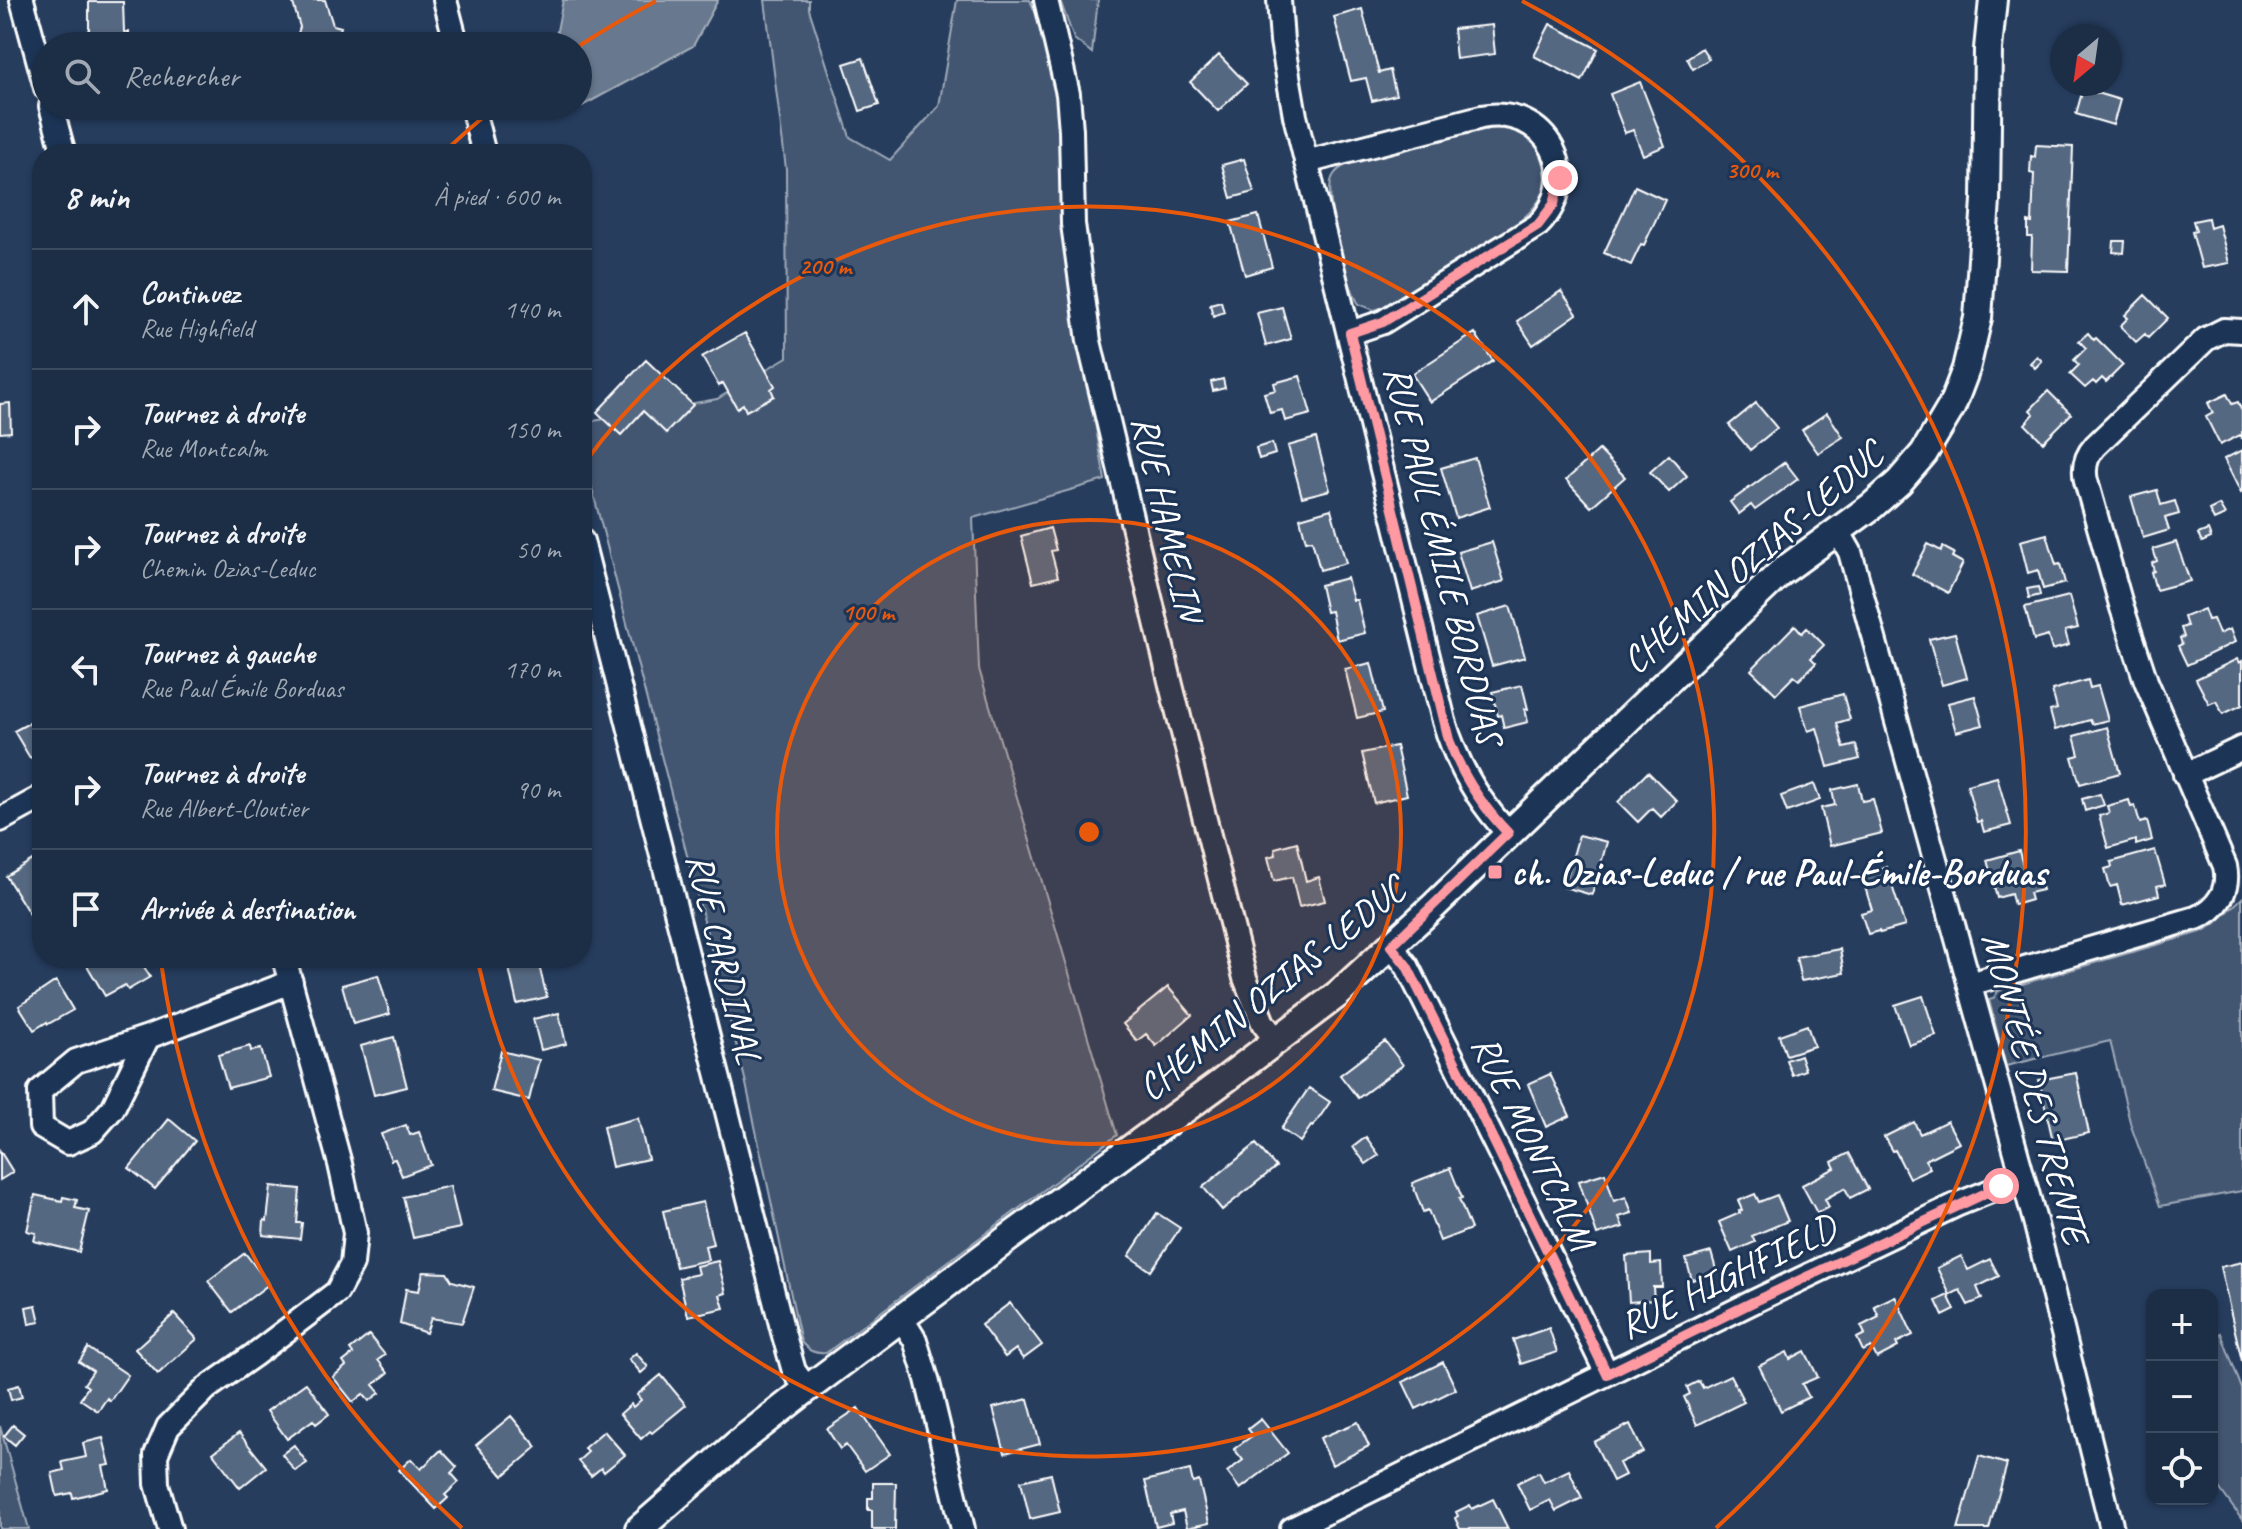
<!DOCTYPE html>
<html lang="fr">
<head>
<meta charset="utf-8">
<style>
	body { margin:0; font-family:Caveat,sans-serif; background:#293a51; color:#f1f3f6 }
	.controls { position:absolute; right:24px; bottom:24px; display:grid; overflow:hidden; border-radius:16px; box-shadow:0 2px 6px #0004 }
	.controls button { width:72px; height:72px; display:grid; place-items:center; padding:0; border:0; border-bottom:2px solid #3a4a5f; background:#1c2e46; color:#f1f3f6; font:40px sans-serif }
	.compass { position:absolute; left:2050px; top:24px; width:72px; height:72px; border-radius:50%; background:#1c2e46; box-shadow:0 2px 6px #0004; rotate:209deg }
	.stop { position:absolute; width:24px; height:24px; margin:-18px; border:6px solid #ff9aa2; border-radius:50%; background:#fff }
	.stop.end { background:#ff9aa2; border-color:#fff; box-shadow:0 2px 8px #0008 }
	.list { margin:0; padding:0; list-style:none }
	h2 { display:flex; justify-content:space-between; align-items:center; height:104px; margin:0; padding:0 32px; font-size:34px }
	h2 small { font-size:26px; font-weight:400; color:#a0a8b3 }
	.list li { display:grid; grid-template-columns:52px 1fr auto; gap:24px; align-items:center; box-sizing:border-box; height:120px; padding:0 32px; border-top:2px solid #3a4a5f }
	.list b { display:block; font-size:30px; white-space:nowrap }
	.list p { margin:0; font-size:26px; white-space:nowrap; color:#a0a8b3 }
	.list em { font-size:26px; font-style:normal; color:#a0a8b3 }
	.icon { flex:none; width:44px; height:44px; fill:none; stroke:currentColor; stroke-width:2; stroke-linecap:round; stroke-linejoin:round }
	.map { position:relative; flex:none; width:2242px; height:1529px; overflow:hidden }
	.search { position:absolute; background:#1c2e46; box-shadow:0 2px 6px #0004; left:32px; top:32px; width:560px; height:88px; display:flex; align-items:center; gap:20px; box-sizing:border-box; padding:0 28px; border-radius:44px; color:#a0a8b3; font-size:30px }
	.panel { position:absolute; background:#1c2e46; box-shadow:0 2px 6px #0004; left:32px; top:144px; width:560px; height:824px; border-radius:32px }
	.map>svg:first-child { display:block }
</style>
</head>
<body>
<div class="map">
<svg width="2242" height="1529" viewBox="0 0 2242 1529">
	<rect width="100%" height="100%" fill="#263d5e"/>
	<filter id="ink" filterUnits="userSpaceOnUse"><feTurbulence type="fractalNoise" baseFrequency=".0125" numOctaves="2"/><feDisplacementMap in="SourceGraphic" scale="16" xChannelSelector="R" yChannelSelector="G"/><feConvolveMatrix kernelMatrix="1 2 1 2 8 2 1 2 1" color-interpolation-filters="sRGB"/></filter>
	<g filter="url(#ink)">
		<path fill="#425672" stroke="#a0aab8" stroke-width="2" d="M765 0H809V9L850 137 890 160 939 106 957 0H1030L1049 44 1058 88 1064 243 1105 480 973 518 979 669 1117 1135 826 1353C814 1354 809 1351 801 1342L745 1079 582 450V423L717 399 787 357 786 169Z
			M1060 0H1098L1092 53 1074 39Z
			M1492 128C1505 128 1519 129 1529 138 1543 150 1550 176 1543 193 1538 205 1528 214 1518 223L1389 306 1374 310 1359 304C1347 287 1322 194 1333 176 1338 167 1350 163 1359 160Z
			M2242 898V1191L2160 1206 2131 1126 2110 1041 2006 1066 1989 1000 1993 999 1998 991 2201 932 2214 925Z
			M2221 1333 2242 1389V1520L2212 1478V1338Z
			M0 1426 29 1529H0Z"/>
		<path fill="#67788e" stroke="#a4aebb" stroke-width="2" d="M563 0H718L693 46 571 112 561 106H578V46H554Z"/>
		<path fill="#556781" stroke="#fff" stroke-width="2" d="M292 0H325L333 25 341 27 335 46H294L300 27Z
			M89 2H123L124 32H129V46H89Z
			M1362 9 1379 73 1390 70 1396 95 1372 101 1366 78 1351 81 1334 17Z
			M1550 24 1598 49 1582 81 1534 56Z
			M1492 25 1495 54 1456 59 1453 29Z
			M1702 48 1709 59 1693 69 1687 58Z
			M1219 55 1247 84 1218 111 1190 82Z
			M863 58 879 105 860 111 844 64Z
			M1640 82 1665 146 1643 155 1633 130 1625 133 1610 94Z
			M2083 89 2120 100 2113 125 2076 114Z
			M2036 145 2073 147 2068 271 2031 270 2032 237H2028V222L2032 223 2034 174 2030 173 2031 156 2035 157Z
			M1244 159 1254 192 1231 198 1222 165Z
			M1635 186 1665 200 1644 245 1641 244 1631 265 1604 253Z
			M1258 215 1272 267 1245 275 1230 222Z
			M2208 218 2210 228 2219 225 2229 263 2202 268 2192 232 2196 231 2193 221Z
			M2114 241H2125L2124 253 2113 252Z
			M1561 291 1577 314 1533 345 1517 321Z
			M2145 295 2168 318 2148 338 2145 334 2136 342 2120 326 2128 318 2125 315Z
			M1221 301 1224 312 1213 316 1210 304Z
			M1282 307 1291 339 1266 346 1257 313Z
			M745 333 775 386 771 389 774 396 746 411 743 404 737 408 723 383 719 386 702 357Z
			M1475 333 1493 361 1430 402 1412 374Z
			M2088 333 2094 340 2096 338 2123 365 2106 382 2102 378 2096 384 2093 381 2085 388 2070 374 2079 365 2074 360 2086 348 2079 341Z
			M2037 356 2042 361 2035 368 2030 363Z
			M646 360 693 405 666 433 643 411 621 435 597 412Z
			M1300 376 1311 414 1285 421 1282 410 1270 413 1264 393 1276 390 1274 383Z
			M1223 379 1225 388 1213 391 1211 382Z
			M2048 391 2071 414 2043 442 2025 424 2034 414 2030 410Z
			M2227 394 2232 404 2238 402 2242 411V439L2240 435 2220 445 2206 417 2213 413 2208 403Z
			M10 403 11 432 0 433V404Z
			M1756 403 1777 428 1750 450 1729 425Z
			M1827 413 1843 437 1818 453 1802 430Z
			M1316 438 1330 490 1302 497 1288 446Z
			M1272 443 1275 454 1259 459 1256 448Z
			M1599 450 1625 477 1591 507 1566 480Z
			M2242 450V492L2241 493 2224 459Z
			M1669 455 1687 476 1669 492 1650 472Z
			M1475 458 1490 507 1456 518 1441 468Z
			M1785 462 1798 479 1755 510 1751 505 1739 514 1730 502Z
			M2157 490 2161 505 2175 501 2179 514 2165 518 2169 530 2143 538 2131 497Z
			M2219 505 2225 515 2214 520 2209 510Z
			M1331 509 1346 563 1320 570 1312 540 1306 541 1300 518Z
			M1050 528 1056 550 1051 551 1058 577 1033 583 1021 536Z
			M2208 530 2211 538 2202 542 2198 534Z
			M2047 534 2056 565 2060 564 2065 583 2043 589 2038 570 2028 573 2020 541Z
			M1492 542 1504 581 1470 592 1458 552Z
			M2176 542 2190 581 2156 590 2151 572 2154 571 2152 563 2157 561 2153 549Z
			M1928 544 1941 551 1943 547 1954 553 1952 557 1963 563 1948 593 1912 574Z
			M1347 578 1353 600H1357L1365 633 1337 640 1331 611 1326 612 1320 585Z
			M2038 587 2040 595 2029 598 2027 589Z
			M2069 596 2078 628 2065 631 2069 645 2052 650 2048 636 2034 640 2025 607Z
			M1510 606 1525 657 1492 666 1477 616Z
			M2204 609 2208 620 2213 619 2219 634 2230 629 2235 642 2187 665 2178 646 2182 644 2180 638 2184 637 2181 628 2187 626 2184 617Z
			M1795 625 1802 633 1807 628 1824 645 1811 658 1816 663 1799 680 1794 676 1776 694 1751 670Z
			M1955 633 1967 678 1942 685 1929 639Z
			M2237 659 2239 663 2242 661V705L2223 714 2216 701 2209 704 2196 679Z
			M1371 663 1383 712 1357 718 1345 669Z
			M2088 680 2090 688 2098 686 2108 720 2092 724 2090 720 2055 730 2050 711 2057 709 2052 690Z
			M1522 685 1528 709H1525L1528 722 1504 728 1501 715 1498 716 1492 692Z
			M1843 694 1850 719 1837 723 1844 748 1856 745 1860 759 1828 767 1817 728 1808 731 1800 706Z
			M1975 696 1983 725 1956 732 1948 703Z
			M42 717V751L30 758 14 731 29 723 36 734 41 729 35 723Z
			M2107 727 2120 773 2080 784 2072 757 2079 755 2074 736Z
			M1396 746 1407 795 1374 803 1362 753Z
			M1648 772 1677 801 1661 817 1652 808 1638 822 1618 802Z
			M1997 777 2011 825 1984 832 1981 821 1977 822 1967 785Z
			M1814 784 1820 800 1787 812 1781 796Z
			M1858 784 1862 801 1873 799 1882 833 1830 846 1821 808 1835 805 1832 790Z
			M2100 794 2104 805 2085 811 2082 799Z
			M2129 800 2131 807 2135 806 2140 823 2147 821 2152 840 2136 845V840L2108 848 2099 816 2109 813 2107 806Z
			M1579 835 1607 842 1592 895 1564 887Z
			M1297 842 1306 881 1319 877 1325 901 1299 907 1292 877 1274 881 1268 857 1276 855 1275 848Z
			M2155 850 2165 884 2157 886 2159 895 2122 905 2117 885 2110 887 2105 869 2112 867 2111 862Z
			M2019 851 2026 877 2037 874 2042 890 2029 893 2031 900 2014 905 2011 894 1997 898 1987 860Z
			M42 854V908L30 915 6 876Z
			M1886 867 1905 926 1880 933 1879 931 1868 934 1861 913 1872 910 1861 874Z
			M1840 949 1844 973 1801 981 1796 957Z
			M90 958H139L150 977 128 990 125 985 105 996 85 962Z
			M185 958H204L205 960 186 964Z
			M511 958H537L547 997 517 1004 507 959Z
			M378 975 390 1014 353 1024 342 985Z
			M56 981 73 1010 48 1024 47 1022 34 1030 19 1006Z
			M1168 987 1192 1015 1156 1046 1146 1034 1137 1041 1123 1024Z
			M1923 996 1936 1036 1909 1045 1895 1005Z
			M559 1013 566 1044 541 1050 533 1019Z
			M1807 1025 1814 1046 1786 1055 1779 1035Z
			M394 1037 407 1087 374 1095 361 1046Z
			M1385 1041 1403 1065 1358 1098 1340 1075Z
			M250 1046 251 1051 261 1049 269 1077 228 1088 218 1055Z
			M501 1051 539 1060 529 1100 491 1091Z
			M1800 1055 1805 1070 1792 1075 1786 1060Z
			M2076 1073 2089 1133 2053 1141 2039 1080Z
			M1550 1074 1570 1116 1546 1127 1528 1084Z
			M1309 1088 1330 1102 1313 1127 1311 1126 1300 1142 1281 1129Z
			M638 1118 648 1159 612 1167 603 1127Z
			M169 1119 195 1141 155 1189 129 1168Z
			M1947 1121 1959 1143 1925 1160 1930 1168 1909 1178 1895 1150 1892 1151 1884 1137 1914 1122 1920 1134Z
			M406 1125 410 1135 419 1132 431 1165 402 1176 395 1159 391 1160 381 1134Z
			M1366 1137 1379 1155 1366 1164 1353 1147Z
			M1256 1144 1276 1167 1222 1210 1203 1187Z
			M0 1151 13 1172 0 1180Z
			M1849 1153 1868 1189 1850 1198 1845 1188 1825 1199 1829 1207 1817 1213 1802 1185 1835 1168 1832 1162Z
			M1450 1168 1462 1198 1459 1199 1471 1229 1440 1241 1428 1210 1423 1212 1412 1183Z
			M1605 1173 1614 1201 1626 1197 1632 1213 1619 1217 1623 1227 1597 1235 1579 1181Z
			M271 1186 300 1189 297 1223H302L300 1239 263 1235 264 1220 267 1221Z
			M450 1186 460 1228 413 1238 403 1197Z
			M1755 1194 1759 1202 1777 1195 1788 1221 1752 1236 1755 1242 1732 1252 1719 1222 1740 1213 1739 1211 1742 1210 1738 1201Z
			M35 1195 62 1201 63 1197 77 1200 75 1208 89 1211 79 1252 34 1241 36 1233 27 1231Z
			M703 1202 713 1244 705 1246 708 1260 676 1267 663 1211Z
			M1157 1213 1180 1228 1151 1271 1129 1256Z
			M1711 1252 1717 1273 1692 1280 1686 1259Z
			M245 1253 269 1284 232 1312 208 1281Z
			M1651 1254V1264L1661 1263 1662 1287H1653L1654 1300 1629 1302 1626 1256Z
			M1961 1256 1968 1270 1990 1259 1999 1276 1977 1287 1982 1299 1968 1305 1960 1290 1950 1295 1937 1268Z
			M718 1261 726 1293 720 1295 724 1308 688 1316 679 1278 698 1274 696 1266Z
			M2242 1262V1361L2220 1267Z
			M423 1272 447 1273 452 1281 474 1287 462 1323 431 1318 426 1333 400 1324 406 1289 419 1291Z
			M1948 1295 1955 1310 1943 1316 1936 1301Z
			M1895 1296 1913 1335 1896 1343 1898 1347 1877 1358 1871 1347 1863 1351 1857 1338 1865 1334 1861 1326 1879 1317 1874 1306Z
			M1010 1303 1042 1345 1023 1359 1016 1349 1005 1357 981 1325Z
			M36 1305 40 1322 29 1324 26 1307Z
			M174 1314 197 1339 158 1374 135 1349Z
			M1549 1328 1557 1352 1521 1364 1513 1340Z
			M369 1335 385 1355 378 1360 388 1373 373 1385 380 1393 369 1401 363 1394 353 1402 333 1377 346 1366 343 1362 353 1354 350 1350Z
			M88 1348 128 1375 110 1401 107 1398 98 1411 80 1399 88 1387 84 1384 93 1371 79 1362Z
			M1805 1351 1818 1377 1802 1384 1809 1397 1781 1411 1759 1366 1787 1352 1790 1359Z
			M636 1353 648 1367 641 1373 629 1359Z
			M1443 1362 1456 1389 1416 1409 1403 1382Z
			M661 1375 686 1405 652 1433 650 1431 641 1439 620 1414 631 1404 633 1407 641 1400 637 1395Z
			M1730 1375 1744 1402 1697 1425 1684 1397 1690 1394 1687 1387 1699 1381 1703 1388Z
			M306 1383 329 1414 316 1424 313 1420 287 1439 267 1411Z
			M19 1385 22 1397 11 1400 8 1388Z
			M1028 1399 1040 1444 1005 1453 993 1408Z
			M858 1408 890 1454 865 1471 846 1445 840 1449 827 1429Z
			M511 1416 537 1447 503 1476 476 1445Z
			M1261 1419 1288 1453 1240 1489 1227 1472 1243 1460 1234 1449 1253 1435 1248 1429Z
			M1358 1422 1369 1446 1332 1465 1320 1438Z
			M1630 1424 1643 1452 1619 1463 1625 1475 1613 1481 1594 1442Z
			M13 1425 24 1434 15 1445 4 1436Z
			M604 1431 625 1455 604 1472 601 1468 591 1476 578 1461 588 1452 584 1448Z
			M239 1433 266 1467 240 1488 213 1453Z
			M103 1438 110 1465 103 1466 108 1489 73 1498 72 1493 57 1496 52 1473 64 1470 62 1462 86 1457 83 1443Z
			M294 1445 307 1463 295 1471 282 1454Z
			M441 1450 457 1467 451 1473 459 1482 445 1495 448 1498 436 1509 399 1470 411 1459 421 1469Z
			M1979 1456 2007 1464 1989 1529H1958Z
			M1190 1470 1193 1483 1199 1481 1209 1523 1187 1528 1183 1511 1170 1514 1172 1523 1156 1527 1145 1481Z
			M1569 1470 1582 1498 1556 1511 1550 1500 1530 1510 1517 1483 1539 1472 1544 1482Z
			M1051 1474 1060 1512 1030 1519 1021 1481Z
			M873 1483H896L895 1529H872V1510H868V1498H873Z
			M1493 1499 1508 1529H1460L1455 1518 1458 1516 1456 1512 1470 1505 1472 1509Z"/>
		<g fill="none" stroke-linecap="round" stroke-linejoin="round">
			<defs>
				<path id="minor" d="M22 0 46 88
					M445 0 457 46
					M1046 0 1068 94 1071 130 1073 224 1089 341 1171 685 1245 978 1263 1023 1276 1040
					M1279 0 1282 41 1295 116 1444 721C1457 765 1477 800 1508 833
					M51 106 64 154
					M472 106 484 154
					M1306 162 1481 117C1548 104 1585 177 1538 225L1383 322 1350 333
					M1838 531 1850 552 2035 1221 2112 1529
					M582 541 783 1332 794 1371 807 1389
					M2185 775 2242 748
					M0 820 42 797
					M1391 946 1407 966 1532 1218 1607 1374
					M1970 984 2196 918C2218 909 2230 890 2225 866L2146 681 2122 608 2086 481C2083 468 2086 456 2095 446L2206 339 2224 330 2242 331
					M148 1037 113 1108 92 1132 68 1143 41 1127 40 1091 76 1061 148 1037 291 982
					M902 1319 915 1340 927 1379 963 1529
					M170 1529 157 1484 156 1455 168 1427 207 1388 254 1355 337 1292 352 1264 355 1233 340 1164 284 958
					M1292 1529 1753 1302 1956 1205 2023 1178"/>
				<path id="tertiary" d="M639 1529 738 1443 807 1389 1003 1242 1219 1084 1338 994 1434 906 1780 573 1872 506 1899 482 1924 453 1952 406 1966 369 1978 318 1986 200 1988 49 1993 0"/>
			</defs>
			<use href="#minor" stroke="#fff" stroke-width="28"/>
			<use href="#tertiary" stroke="#fff" stroke-width="32"/>
			<use href="#minor" stroke="#1d3557" stroke-width="22"/>
			<use href="#tertiary" stroke="#1d3557" stroke-width="26"/>
		</g>
	</g>
	<g fill="none" stroke-linecap="round" stroke-linejoin="round" filter="url(#ink)">
		<path stroke="#ff9aa2" stroke-width="10" d="M1560 178 1554 204 1538 225 1383 322 1350 333 1449 740C1462 776 1482 806 1508 833L1391 946 1407 966 1473 1098 1607 1374 1753 1302 2001 1186"/>
	</g>
	<circle cx="1089" cy="832" r="312" fill="#e8590c" fill-opacity=".12"/>
	<g fill="none" stroke="#e8590c" stroke-width="4">
		<circle cx="1089" cy="832" r="312"/>
		<path d="M583 465A625 625 0 1 1 478 962"/>
		<path d="M462 1528A937 937 0 0 1 161 962M444 152A937 937 0 0 1 493 109M579 46A937 937 0 0 1 656 1M1522 1A937 937 0 0 1 1716 1528"/>
	</g>
	<rect fill="#ff9aa2" stroke="#1d3557" stroke-width="3" x="1487" y="864" width="16" height="16" rx="4"/>
	<g text-anchor="middle" stroke-width="6" stroke-linejoin="round" paint-order="stroke">
		<g font-size="38" fill="#fff" stroke="#1d3557">
			<text transform="translate(1168 518) rotate(77)" y="13">RUE HAMELIN</text>
			<text transform="translate(1444 555) rotate(76)" y="13">RUE PAUL ÉMILE BORDUAS</text>
			<text transform="translate(1752 557) rotate(-41)" y="13">CHEMIN OZIAS-LEDUC</text>
			<text transform="translate(725 958) rotate(76)" y="13">RUE CARDINAL</text>
			<text transform="translate(1271 988) rotate(-39)" y="13">CHEMIN OZIAS-LEDUC</text>
			<text transform="translate(2036 1088) rotate(75)" y="13">MONTÉE DES TRENTE</text>
			<text transform="translate(1534 1142) rotate(64)" y="13">RUE MONTCALM</text>
			<text transform="translate(1727 1276) rotate(-26)" y="13">RUE HIGHFIELD</text>
		</g>
		<g font-size="38" font-weight="bold" fill="#fff" stroke="#1d3557" text-anchor="start">
			<text x="1511" y="885">ch. Ozias-Leduc / rue Paul-Émile-Borduas</text>
		</g>
	</g>
	<circle cx="1089" cy="832" r="12" fill="#e8590c" stroke="#1d3557" stroke-width="4"/>
	<g font-size="24" text-anchor="middle" font-weight="bold" fill="#e8590c" stroke="#1d3557" stroke-width="6" stroke-linejoin="round" paint-order="stroke">
		<text x="1752" y="178">300 m</text>
		<text x="825" y="274">200 m</text>
		<text x="868" y="620">100 m</text>
	</g>
</svg>
<div class="controls">
<button>+</button>
<button>−</button>
<button><svg class="icon" aria-label="locate" viewBox="0 0 24 24"><circle cx="12" cy="12" r="6"/><path d="M12 2v4M12 18v4M2 12h4M18 12h4"/></svg></button>
</div>
<svg class="compass" viewBox="-18 -18 36 36"><path d="M0-13l5 13h-10z" fill="#e53935"/><path d="M0 13l5-13h-10z" fill="#a0a8b3"/></svg>
<div class="stop" style="left:2001px;top:1186px"></div>
<div class="stop end" style="left:1560px;top:178px"></div>
<div class="search"><svg class="icon" aria-label="search" viewBox="0 0 24 24"><circle cx="10" cy="10" r="6"/><path d="M15 15l6 6"/></svg>Rechercher</div>
<section class="panel">
<h2>8 min<small>À pied · 600 m</small></h2>
<ul class="list">
<li><svg class="icon" aria-label="ahead" viewBox="0 0 24 24"><path d="M12 20V5M6 11l6-6 6 6"/></svg><div><b>Continuez</b><p>Rue Highfield</p></div><em>140 m</em></li>
<li><svg class="icon" aria-label="right" viewBox="0 0 24 24"><path d="M7 20v-9h11M14 6l5 5-5 5"/></svg><div><b>Tournez à droite</b><p>Rue Montcalm</p></div><em>150 m</em></li>
<li><svg class="icon" aria-label="right" viewBox="0 0 24 24"><path d="M7 20v-9h11M14 6l5 5-5 5"/></svg><div><b>Tournez à droite</b><p>Chemin Ozias-Leduc</p></div><em>50 m</em></li>
<li><svg class="icon" aria-label="left" viewBox="0 0 24 24"><path d="M17 20v-9H6M10 6l-5 5 5 5"/></svg><div><b>Tournez à gauche</b><p>Rue Paul Émile Borduas</p></div><em>170 m</em></li>
<li><svg class="icon" aria-label="right" viewBox="0 0 24 24"><path d="M7 20v-9h11M14 6l5 5-5 5"/></svg><div><b>Tournez à droite</b><p>Rue Albert-Cloutier</p></div><em>90 m</em></li>
<li><svg class="icon" aria-label="arrive" viewBox="0 0 24 24"><path d="M6 21V4h12l-3 4 3 4H6"/></svg><div><b>Arrivée à destination</b></div></li>
</ul>
</section>
</div>
</body>
</html>
